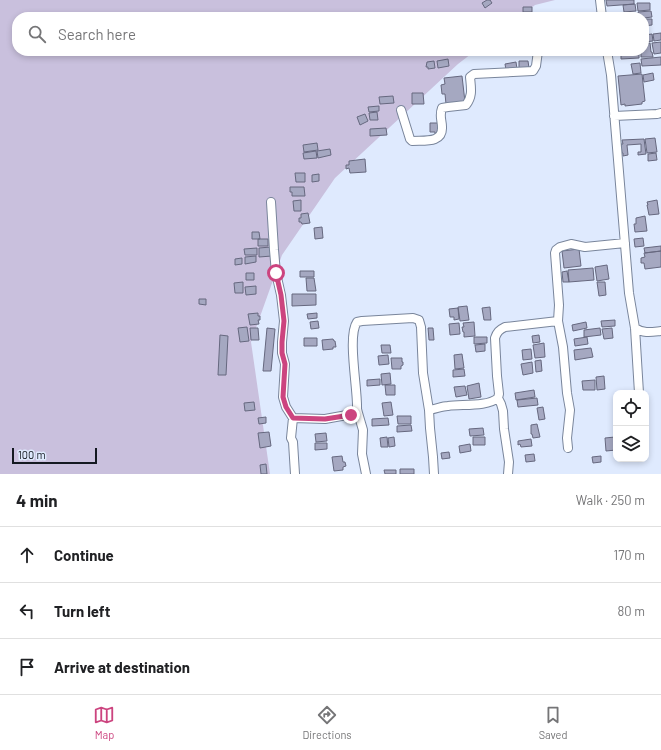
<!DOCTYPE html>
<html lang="en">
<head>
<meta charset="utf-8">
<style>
	body { margin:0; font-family:Barlow,sans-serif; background:#f2f2f2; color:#202124 }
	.controls { position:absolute; right:12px; bottom:12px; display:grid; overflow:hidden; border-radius:8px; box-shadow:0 2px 6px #0003 }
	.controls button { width:36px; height:36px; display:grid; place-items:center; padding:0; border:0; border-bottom:1px solid #e0e0e0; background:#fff; color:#202124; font:20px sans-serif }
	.scale { position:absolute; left:12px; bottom:10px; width:85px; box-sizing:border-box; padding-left:4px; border:2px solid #141921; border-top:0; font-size:11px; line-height:14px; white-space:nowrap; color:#141921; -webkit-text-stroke:3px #dfeafe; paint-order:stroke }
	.stop { position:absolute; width:12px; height:12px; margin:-9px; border:3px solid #cc447f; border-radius:50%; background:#fff }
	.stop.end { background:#cc447f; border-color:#fff; box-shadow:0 1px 4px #0008 }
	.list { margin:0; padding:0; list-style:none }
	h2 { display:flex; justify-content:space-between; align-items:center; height:52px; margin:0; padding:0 16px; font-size:17px }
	h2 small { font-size:13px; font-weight:400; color:#757577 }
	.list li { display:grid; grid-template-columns:26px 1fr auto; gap:12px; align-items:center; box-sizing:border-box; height:56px; padding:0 16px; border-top:1px solid #e0e0e0 }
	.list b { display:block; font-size:15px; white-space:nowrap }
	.list em { font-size:13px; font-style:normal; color:#757577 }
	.icon { flex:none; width:22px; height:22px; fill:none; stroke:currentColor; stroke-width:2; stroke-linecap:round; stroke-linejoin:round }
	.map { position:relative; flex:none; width:661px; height:474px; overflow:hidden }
	.search { position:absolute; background:#fff; box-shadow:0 2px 6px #0003; left:12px; right:12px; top:12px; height:44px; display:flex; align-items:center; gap:10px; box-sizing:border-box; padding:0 14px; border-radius:16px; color:#757577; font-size:15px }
	.sheet { height:220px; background:#fff }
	nav { display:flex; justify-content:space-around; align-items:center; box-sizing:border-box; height:56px; border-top:1px solid #e0e0e0; background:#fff; font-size:11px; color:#757577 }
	nav a { display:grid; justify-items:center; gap:2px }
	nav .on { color:#cc447f }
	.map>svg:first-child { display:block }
</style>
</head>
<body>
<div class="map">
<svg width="661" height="474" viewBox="0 0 661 474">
	<rect width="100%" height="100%" fill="#dfeafe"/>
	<path fill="#c9c0dd" d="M0 0H555L535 5 520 17H17V51H475L458 64 335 178 282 255 251 342 270 474H0Z"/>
	<path fill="#a5a8c1" stroke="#66687f" d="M487 0H490L492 3 485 8 482 3Z
		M606 0H634V4L607 6Z
		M637 3H650V10L638 11Z
		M635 4 636 11 624 12 623 5Z
		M523 7H532V12H523Z
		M651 11 652 17 644 18V17H639L638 12Z
		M518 13V17H507V14Z
		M644 19H652V25L644 26Z
		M661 33V40L654 41 653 34Z
		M652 34 653 41 644 42V35Z
		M661 42V53L654 54 652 43Z
		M650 43 651 52H652L653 57H641V51H644V44Z
		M639 52V58L621 59V53Z
		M661 57V65L642 66 641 59Z
		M448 59 449 66 438 68 437 61Z
		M434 61 435 68 428 69V67H426L427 62Z
		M519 61H528L529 68 519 69Z
		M516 62 517 69 506 70 505 64Z
		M640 63 641 73 633 74 631 64Z
		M653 73 654 80 644 82 643 75Z
		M642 74 645 101 642 102V104L625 106V104L621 105 618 76Z
		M462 76 465 102 446 104 445 94H442L441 85 445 84 444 78Z
		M412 93H423L424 104H412Z
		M393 96 394 103 380 104 379 97Z
		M379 106V111L369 112 368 107Z
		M377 112 378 120H370L369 113Z
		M365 114 368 121 360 125 357 117Z
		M430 123H440L439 136 435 137V132H430Z
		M386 128 387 135 370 136V129Z
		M655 138 657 152 647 153 645 139Z
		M644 139 646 154 638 155V152H641V144L627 145 628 155 623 156V153H622L621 144H623L622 140Z
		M317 143 318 150 304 152 303 145Z
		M330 149 331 155 318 158 317 151Z
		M316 151 317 158 304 159 303 153Z
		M656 153 657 160 648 161V154Z
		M365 159 366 172 350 173 349 168 346 169V165H349V161Z
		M295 173H305V182H296Z
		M319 174V181L312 182V175Z
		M290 187H304L305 196H292V192H290Z
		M301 200V211H294L293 201Z
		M657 200 659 214 649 215 647 205H648L647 202Z
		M308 213 310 223 302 224 301 222H299V218H301V214Z
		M645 216 647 231 635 232 634 224H636V218Z
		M322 227 323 238 315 239 314 228Z
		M252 232H259L260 239H252Z
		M643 238 644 246 635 247 634 239Z
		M258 239H268V246H258Z
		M661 246V251L645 253 644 248Z
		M271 247 272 256 259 257V248Z
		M257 248V255H245L244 249Z
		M579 249 581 266 564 268 562 251Z
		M661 251V267L645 269 644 263H641V258L645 257 644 253Z
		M256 256V262L245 264V257Z
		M242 258V264L235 265V259Z
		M607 265 609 279 597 281 595 267Z
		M593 268 594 280 569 282 568 270Z
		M300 271H314V277H300Z
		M567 271 569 282H563L562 272Z
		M246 273H254V280H246Z
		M306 278H314L316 291H307Z
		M243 282V293H235L234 283Z
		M597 282H605L606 295 599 296Z
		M256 286V294L246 295 245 287Z
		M292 294H316V305L292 306Z
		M199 299H206V305L199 304Z
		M467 306 469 320 460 321 458 307Z
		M490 307 491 320H484L482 308Z
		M458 308 459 319 454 320V317H450L449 309Z
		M258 313V316H260V320H258L259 324 250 325 248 314Z
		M317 313V318L308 319 307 314Z
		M615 320V326L602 327 601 321Z
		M318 321 319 328 311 329 310 322Z
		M474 322 475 336 464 337V332H463L462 327H464L463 323Z
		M586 322 587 328 573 331 572 325Z
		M459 323 460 334 450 335 449 324Z
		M247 327 249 341 240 342 238 328Z
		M250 328H258L259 340H251Z
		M267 328 275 329 271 371H263Z
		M428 328H433L434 340H429Z
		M600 328 601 335 584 337V330Z
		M612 328 613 338 604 339 602 329Z
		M220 335 228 336 226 375H218Z
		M539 335 540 342 533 343 532 336Z
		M474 337H487V343L474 344Z
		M587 337 588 344 575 346 574 339Z
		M304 338H317V346H304Z
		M333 339 334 341H335L336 347H333V349L323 350 322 340Z
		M544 343 545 357 535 358 533 345Z
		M485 344V351L476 352 475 345Z
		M381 345H390L391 353H382Z
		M591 348 593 357 575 360 574 350Z
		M531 349 532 359 523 360 522 350Z
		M462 354 464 368 455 369 454 355Z
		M388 355 389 364 379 365 378 356Z
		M391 358H402V362H403V365L401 366V369H392Z
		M541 360 542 371 536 372 535 361Z
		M532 362 533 373 523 375 521 364Z
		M464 369 465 376 453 377V370Z
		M390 373 391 384 382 385 381 374Z
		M604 376 605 389 597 390 596 377Z
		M380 379V385L367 386V380Z
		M595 380V390H583L582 381Z
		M479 383 481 397 469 399 467 386Z
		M385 385H395V395H386Z
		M465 386 467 395 456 397 454 387Z
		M534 390 535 397 516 400 515 393Z
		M537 398 538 405 518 407 517 400Z
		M254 402 255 410 245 411 244 403Z
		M391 402 393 415 384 416 382 403Z
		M543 407 545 419 539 420 537 408Z
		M397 416H411V424H398Z
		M266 417V423L259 424 258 418Z
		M388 418 389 425 372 426V419Z
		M537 424 540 437 533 438 532 434H531V425Z
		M411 425 412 431 397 432V426Z
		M483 428 484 435 470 436 469 429Z
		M269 432 271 446 260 448 258 433Z
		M326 433 327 441 316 442 315 434Z
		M387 437 388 447H381L380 438Z
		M394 437 395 446 389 447 388 438Z
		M473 437H485V445H473Z
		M615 437 616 450 606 451 605 438Z
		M531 439 532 446 521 447 520 444 518 445V441Z
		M315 443H327V449L315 450Z
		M470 444 471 451 460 453 459 446Z
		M449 452 450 458 442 459 441 453Z
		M534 454 535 461 526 462 525 455Z
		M342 456 343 462H345L346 466 343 467V470L334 471 332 457Z
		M601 456V462L593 463 592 457Z
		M266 464 267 474H261L260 465Z
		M400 469H414V474H400Z
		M384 470H396V474H385Z"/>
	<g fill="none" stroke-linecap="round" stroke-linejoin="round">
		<defs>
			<path id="minor" d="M600 0 602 17
				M607 51 611 75 629 293 635 328 639 393
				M401 110 410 139 412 141C423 140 443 144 442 127 442 120 439 116 442 108L448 107 466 105C473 96 471 88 470 77L474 74 533 71 536 66 538 51
				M614 116 657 114 661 113
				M271 202 274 250 276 273 281 295 284 321 282 342V353L285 364 283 397 286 407 293 418
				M635 328C644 334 652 332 661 331
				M429 410C436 409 442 406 448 406 462 404 487 407 498 398
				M358 413 363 430 362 454 366 474
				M568 448 567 438 570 410 567 393 563 347 558 321 559 305 555 253 556 250 560 247 571 244 585 247 625 243
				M295 474 293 442 291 438 293 418 325 419 358 413 357 409C358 390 347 336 357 322L362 321 413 318 419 320 421 327 423 373 429 410 430 428 433 457 434 474
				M508 474 509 462 504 429 503 411 501 404 498 398 499 394 497 376 495 338C497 332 499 330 505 327L558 321"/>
		</defs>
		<use href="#minor" stroke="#79859b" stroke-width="10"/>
		<use href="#minor" stroke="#fff" stroke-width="8"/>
	</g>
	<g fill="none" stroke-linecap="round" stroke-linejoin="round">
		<path stroke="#cc447f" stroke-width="5" d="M276 273 281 295 284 321 282 342V353L285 364 283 397 286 407 293 418 325 419 351 415"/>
	</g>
</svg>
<div class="controls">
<button><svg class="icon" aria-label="locate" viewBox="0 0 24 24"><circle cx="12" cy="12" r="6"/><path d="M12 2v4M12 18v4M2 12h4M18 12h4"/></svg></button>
<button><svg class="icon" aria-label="layers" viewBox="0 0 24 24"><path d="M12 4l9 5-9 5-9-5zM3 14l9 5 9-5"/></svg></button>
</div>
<div class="scale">100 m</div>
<div class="stop" style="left:276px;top:273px"></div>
<div class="stop end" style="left:351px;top:415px"></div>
<div class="search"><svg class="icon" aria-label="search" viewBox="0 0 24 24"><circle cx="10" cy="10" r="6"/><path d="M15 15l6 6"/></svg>Search here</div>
</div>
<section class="sheet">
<h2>4 min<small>Walk · 250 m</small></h2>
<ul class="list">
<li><svg class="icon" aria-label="ahead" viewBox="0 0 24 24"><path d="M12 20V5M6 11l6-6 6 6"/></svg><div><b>Continue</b></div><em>170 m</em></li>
<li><svg class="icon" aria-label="left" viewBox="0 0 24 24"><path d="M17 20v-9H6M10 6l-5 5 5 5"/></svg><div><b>Turn left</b></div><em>80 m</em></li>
<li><svg class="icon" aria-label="arrive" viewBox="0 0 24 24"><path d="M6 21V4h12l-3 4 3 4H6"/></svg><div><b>Arrive at destination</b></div></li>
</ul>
</section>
<nav>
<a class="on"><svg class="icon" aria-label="map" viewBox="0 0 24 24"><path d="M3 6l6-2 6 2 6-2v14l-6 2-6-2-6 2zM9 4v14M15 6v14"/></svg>Map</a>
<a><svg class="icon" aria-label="directions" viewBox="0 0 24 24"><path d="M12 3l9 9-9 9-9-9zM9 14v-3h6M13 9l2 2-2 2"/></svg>Directions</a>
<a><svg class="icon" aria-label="saved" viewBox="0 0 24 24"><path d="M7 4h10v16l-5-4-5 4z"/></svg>Saved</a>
</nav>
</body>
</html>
